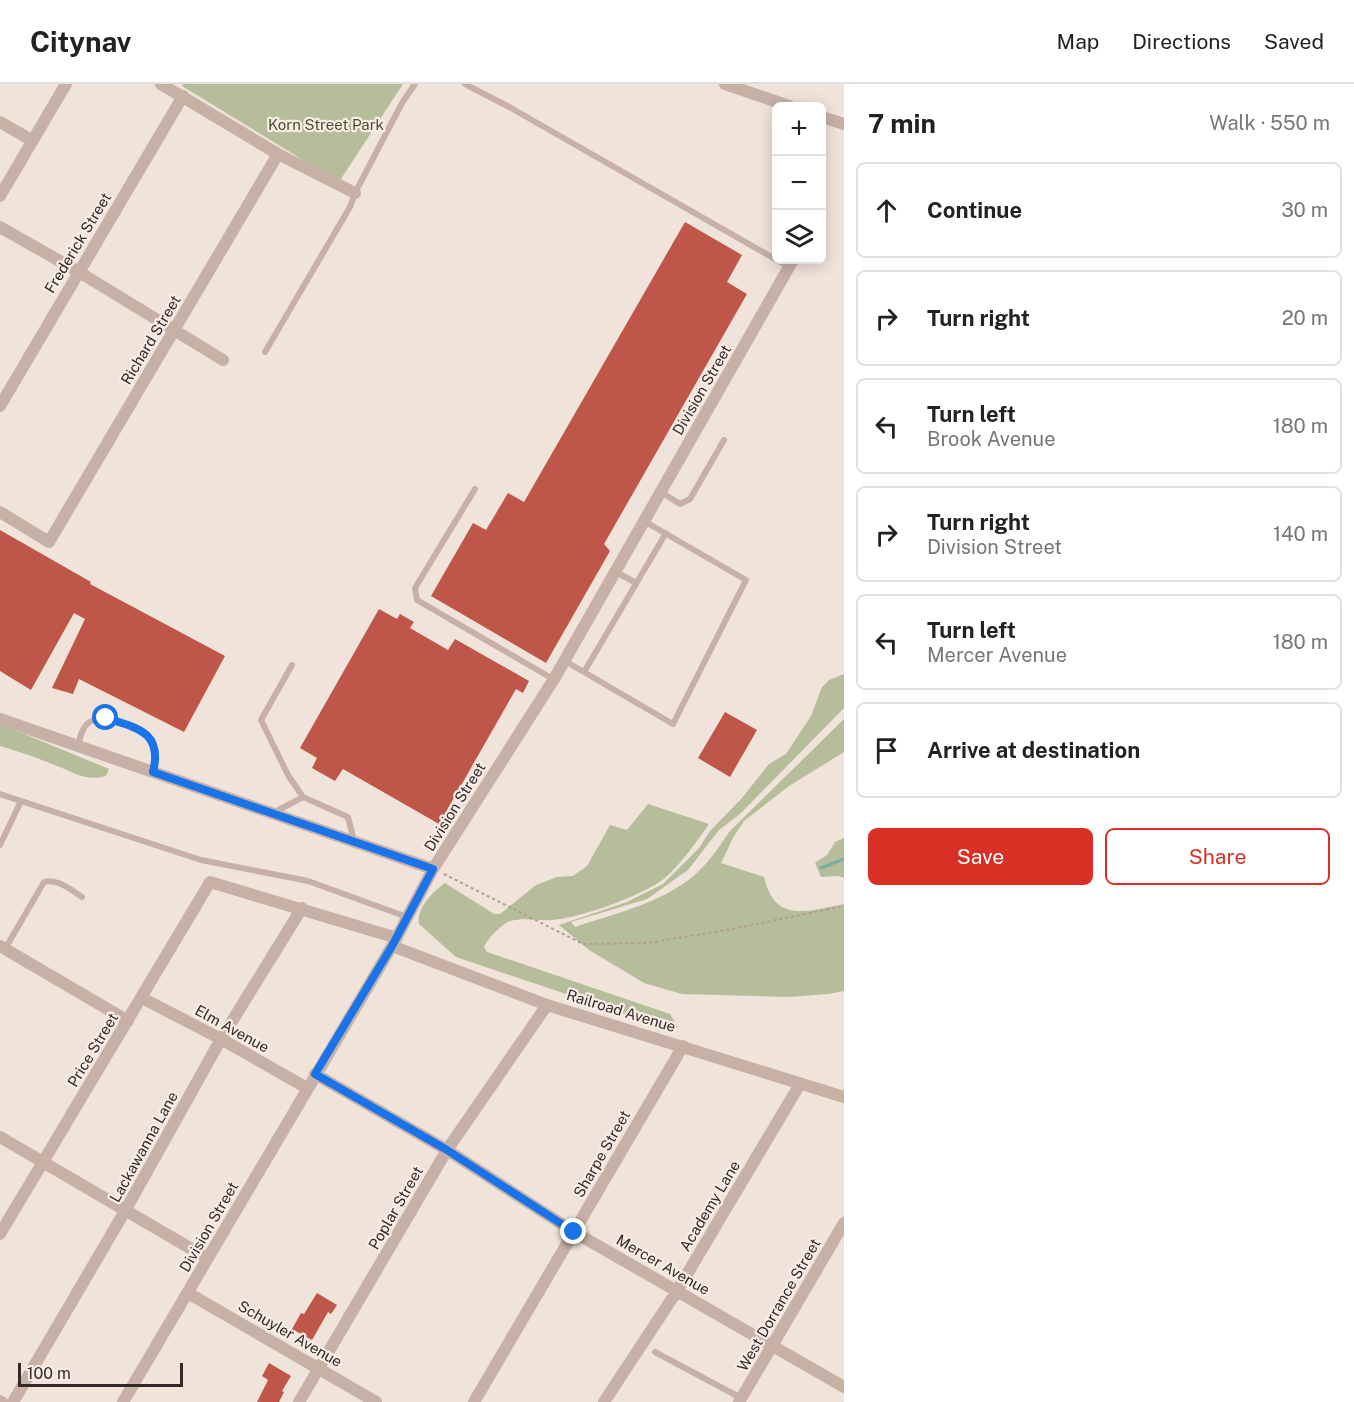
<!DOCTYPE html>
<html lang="en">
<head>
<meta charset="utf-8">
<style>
	body { margin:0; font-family:"Public Sans",sans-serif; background:#f2f2f2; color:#222 }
	.controls { position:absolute; right:18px; top:18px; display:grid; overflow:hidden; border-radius:9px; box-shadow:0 3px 15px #0003 }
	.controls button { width:54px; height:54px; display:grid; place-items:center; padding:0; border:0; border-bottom:2px solid #e0e0e0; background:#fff; color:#222; font:30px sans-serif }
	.scale { position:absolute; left:18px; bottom:15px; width:165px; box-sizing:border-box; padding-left:6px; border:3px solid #332927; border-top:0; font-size:16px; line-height:21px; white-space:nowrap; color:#332927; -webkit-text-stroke:4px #f8ede6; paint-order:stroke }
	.stop { position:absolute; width:18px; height:18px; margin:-14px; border:4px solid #1a73e8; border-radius:50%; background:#fff }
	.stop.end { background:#1a73e8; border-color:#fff; box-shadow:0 2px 6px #0008 }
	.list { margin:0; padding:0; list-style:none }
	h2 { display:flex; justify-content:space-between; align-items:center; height:78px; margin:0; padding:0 24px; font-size:26px }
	h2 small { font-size:20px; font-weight:400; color:#767676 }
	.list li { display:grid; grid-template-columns:39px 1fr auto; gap:18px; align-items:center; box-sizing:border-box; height:96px; margin:0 12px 12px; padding:0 12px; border:2px solid #e0e0e0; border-radius:9px }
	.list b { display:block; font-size:22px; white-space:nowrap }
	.list p { margin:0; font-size:20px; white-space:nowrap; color:#767676 }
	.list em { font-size:20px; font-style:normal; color:#767676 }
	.actions { display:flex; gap:12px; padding:18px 24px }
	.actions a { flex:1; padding:14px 0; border:2px solid #d93025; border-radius:9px; text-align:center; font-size:21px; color:#d93025 }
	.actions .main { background:#d93025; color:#fff }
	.icon { flex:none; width:33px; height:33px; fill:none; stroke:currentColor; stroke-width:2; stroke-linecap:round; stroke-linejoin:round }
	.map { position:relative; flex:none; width:844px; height:1318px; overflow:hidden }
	header { display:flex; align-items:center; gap:36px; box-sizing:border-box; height:84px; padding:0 30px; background:#fff; border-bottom:2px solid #e0e0e0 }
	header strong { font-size:28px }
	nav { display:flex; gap:33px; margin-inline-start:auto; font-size:21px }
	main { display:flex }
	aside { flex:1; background:#fff }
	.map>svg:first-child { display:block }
</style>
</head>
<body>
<header>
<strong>Citynav</strong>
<nav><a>Map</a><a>Directions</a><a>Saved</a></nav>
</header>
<main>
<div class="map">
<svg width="844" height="1318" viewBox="0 0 844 1318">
	<rect width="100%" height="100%" fill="#f0e3da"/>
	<path fill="#b6bd9b" d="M183 0H403L339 98 182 2Z
		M844 590V624L740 730 719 746 688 786 647 815 571 838 575 843C613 830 654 821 687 797 704 785 718 765 729 748L844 635V668L789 702 744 737 733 754 721 779 764 793C775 840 807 827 844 820V907L828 910 789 913 682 910 644 899 589 866 559 841 627 818 663 800 699 764 710 747 742 714 769 680 786 670 811 632 822 603 829 596Z
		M0 640 109 685 106 692C86 698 73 688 55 681 37 674 18 667 0 662Z
		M648 720 709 740C697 757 677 786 661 797 635 814 583 833 552 836 538 837 523 833 510 837 502 840 487 855 484 863L487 868 670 930 678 943 673 946 456 873 419 840C416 825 433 807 445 799L494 830H500L536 801 557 793 573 792 587 782 610 741 627 746Z
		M844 754V794L839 792 821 793 815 779 827 771 835 758Z"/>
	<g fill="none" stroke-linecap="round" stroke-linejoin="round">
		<path stroke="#7aaba7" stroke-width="3" d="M821 784 844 775"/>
	</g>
	<path fill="#be5749" d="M685 138 742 171 727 198 747 210 604 460 610 467 546 579 431 512 473 439 486 446 508 409 524 418Z
		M0 446 91 498 90 500 225 572 184 648 79 595 73 610 52 604 85 535 74 529 31 606 0 587Z
		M379 525 397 535 400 530 414 538 410 544 448 566 455 555 529 597 523 609 516 605 439 740 343 685 335 697 312 684 317 674 300 664Z
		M725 628 757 646 730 693 698 674Z
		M317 1209 337 1221 331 1230 328 1228 312 1256 292 1245 301 1229 304 1230Z
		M269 1279 291 1292 282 1307 284 1308 279 1318H257L268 1296 262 1292Z"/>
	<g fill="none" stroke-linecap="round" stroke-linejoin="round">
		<path stroke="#b29b91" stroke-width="2" stroke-dasharray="3 3" stroke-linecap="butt" d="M444 790 583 860 648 859 732 845 844 822"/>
		<path stroke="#c7b1a7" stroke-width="6" d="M465 0 511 24 789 183
			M265 268 350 123 355 109 402 19 415 0
			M475 405 415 504 417 516 553 595
			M661 408 680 420 690 415 724 356
			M616 488 636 499
			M565 577 673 640 746 496 644 437
			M584 588 666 449
			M78 662C80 654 81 646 87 640 101 627 141 641 151 655 158 666 155 677 153 688
			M0 710 201 776 308 797 407 833
			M303 713 348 733 354 757
			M273 729 303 713 288 691 261 636 292 581
			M0 761 21 717
			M5 865 44 798C57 794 71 806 82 813
			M655 1268 741 1314"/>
		<path stroke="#c7b1a7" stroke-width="12" d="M161 0 278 70 355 109
			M725 0 789 22
			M822 33 844 40
			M0 38 33 57
			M0 112 66 0
			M0 143 79 188 223 276
			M0 322 183 12
			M0 428 49 458 278 70
			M0 635 433 785
			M0 862 128 937
			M392 862 547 921 844 1013
			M142 914 221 955 307 1004
			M315 990 447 1066 574 1148 844 1303
			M0 1053 207 1174
			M0 1150 210 798 397 854
			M188 1209 376 1318
			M0 1317 2 1318
			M13 1318 125 1127 221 955 302 824
			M123 1318 392 862 433 785 554 595 793 176
			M299 1318 447 1066 547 921
			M474 1318 683 962
			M604 1318 677 1207 800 1000
			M739 1318 844 1139"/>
	</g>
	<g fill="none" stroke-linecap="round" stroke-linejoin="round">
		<path stroke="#1a73e8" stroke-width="8" d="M106 634C137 644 163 648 153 688L433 785 392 862 315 990 447 1066 574 1148"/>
	</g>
	<g text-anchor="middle" stroke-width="4.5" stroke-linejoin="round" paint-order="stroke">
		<g font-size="15" fill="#47502c" stroke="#f8ede6">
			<text x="326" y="46">Korn Street Park</text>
		</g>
		<g font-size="15" fill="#332927" stroke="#f8ede6">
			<text transform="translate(78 159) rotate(-59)" y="5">Frederick Street</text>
			<text transform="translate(151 256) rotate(-59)" y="5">Richard Street</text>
			<text transform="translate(702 306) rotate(-60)" y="5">Division Street</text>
			<text transform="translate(455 723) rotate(-58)" y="5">Division Street</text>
			<text transform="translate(621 927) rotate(17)" y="5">Railroad Avenue</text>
			<text transform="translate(232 945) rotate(29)" y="5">Elm Avenue</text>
			<text transform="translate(93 966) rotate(-59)" y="5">Price Street</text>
			<text transform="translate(144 1063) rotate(-61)" y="5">Lackawanna Lane</text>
			<text transform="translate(602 1070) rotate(-60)" y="5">Sharpe Street</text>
			<text transform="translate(710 1122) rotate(-59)" y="5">Academy Lane</text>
			<text transform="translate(396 1124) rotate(-60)" y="5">Poplar Street</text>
			<text transform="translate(209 1143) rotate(-60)" y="5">Division Street</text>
			<text transform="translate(663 1181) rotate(30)" y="5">Mercer Avenue</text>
			<text transform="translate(779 1221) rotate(-60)" y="5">West Dorrance Street</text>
			<text transform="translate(290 1250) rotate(30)" y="5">Schuyler Avenue</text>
		</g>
	</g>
</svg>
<div class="controls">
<button>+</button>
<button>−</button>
<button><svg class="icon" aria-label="layers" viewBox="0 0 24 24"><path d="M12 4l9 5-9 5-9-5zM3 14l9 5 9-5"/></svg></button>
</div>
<div class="scale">100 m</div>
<div class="stop" style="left:106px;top:634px"></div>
<div class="stop end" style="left:574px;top:1148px"></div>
</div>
<aside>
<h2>7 min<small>Walk · 550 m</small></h2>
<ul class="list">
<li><svg class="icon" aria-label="ahead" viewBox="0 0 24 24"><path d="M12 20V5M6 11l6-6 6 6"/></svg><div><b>Continue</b></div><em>30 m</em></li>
<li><svg class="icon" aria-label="right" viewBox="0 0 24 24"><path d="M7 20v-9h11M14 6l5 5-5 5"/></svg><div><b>Turn right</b></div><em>20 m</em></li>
<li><svg class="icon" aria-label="left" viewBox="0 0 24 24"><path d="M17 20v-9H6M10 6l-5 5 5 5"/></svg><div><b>Turn left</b><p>Brook Avenue</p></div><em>180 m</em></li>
<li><svg class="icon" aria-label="right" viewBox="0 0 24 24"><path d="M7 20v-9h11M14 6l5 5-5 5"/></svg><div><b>Turn right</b><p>Division Street</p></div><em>140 m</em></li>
<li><svg class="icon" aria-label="left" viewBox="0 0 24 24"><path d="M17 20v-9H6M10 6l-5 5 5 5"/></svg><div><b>Turn left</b><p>Mercer Avenue</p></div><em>180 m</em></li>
<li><svg class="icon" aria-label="arrive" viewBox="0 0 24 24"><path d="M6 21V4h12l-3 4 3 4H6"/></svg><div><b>Arrive at destination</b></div></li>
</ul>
<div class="actions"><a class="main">Save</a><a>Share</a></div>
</aside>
</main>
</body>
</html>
